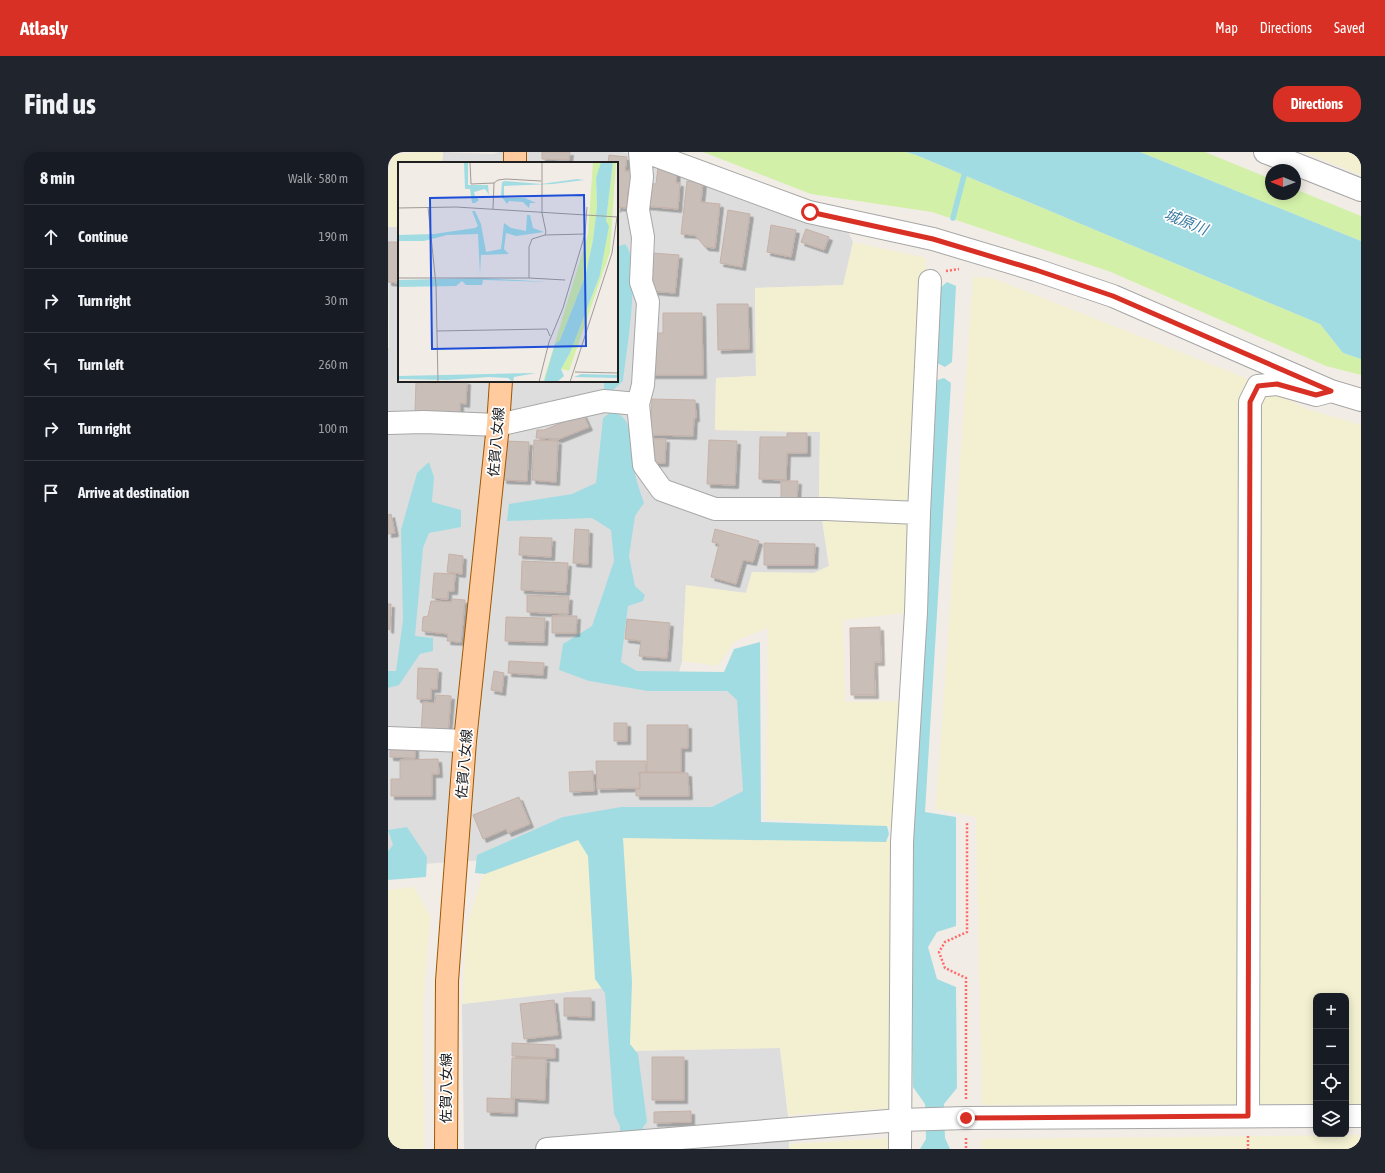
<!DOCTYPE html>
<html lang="en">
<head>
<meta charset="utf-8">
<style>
	body { margin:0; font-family:"Asap Condensed","Noto Sans JP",sans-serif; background:#20242c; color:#f1f3f6 }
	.controls { position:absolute; right:12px; bottom:12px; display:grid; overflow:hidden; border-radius:8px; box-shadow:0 2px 10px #0003 }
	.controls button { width:36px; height:36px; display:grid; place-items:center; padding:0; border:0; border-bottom:1px solid #363941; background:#171b24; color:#f1f3f6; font:20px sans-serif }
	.compass { position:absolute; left:877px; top:12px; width:36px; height:36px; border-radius:50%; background:#171b24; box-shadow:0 2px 10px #0003; rotate:271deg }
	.stop { position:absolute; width:12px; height:12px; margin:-9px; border:3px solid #d93025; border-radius:50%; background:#fff }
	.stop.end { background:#d93025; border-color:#fff; box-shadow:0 1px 4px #0008 }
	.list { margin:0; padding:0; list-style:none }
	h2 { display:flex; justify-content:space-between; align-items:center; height:52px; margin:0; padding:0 16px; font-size:17px }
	h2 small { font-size:13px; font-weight:400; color:#9ea1a6 }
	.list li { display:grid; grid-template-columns:26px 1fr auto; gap:12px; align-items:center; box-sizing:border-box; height:64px; padding:0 16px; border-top:1px solid #363941 }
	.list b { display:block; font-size:15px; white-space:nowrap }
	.list em { font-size:13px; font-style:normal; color:#9ea1a6 }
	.icon { flex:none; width:22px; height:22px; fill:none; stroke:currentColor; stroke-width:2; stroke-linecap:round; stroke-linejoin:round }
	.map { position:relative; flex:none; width:973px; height:997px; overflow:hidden; border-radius:16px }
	header { display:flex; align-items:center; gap:24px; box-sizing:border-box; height:56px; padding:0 20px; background:#d93025; color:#fff }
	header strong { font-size:19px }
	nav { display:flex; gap:22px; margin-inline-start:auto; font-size:14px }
	.intro { display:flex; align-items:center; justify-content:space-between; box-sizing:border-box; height:96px; padding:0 24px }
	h1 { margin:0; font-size:28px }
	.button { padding:10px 18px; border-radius:16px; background:#d93025; color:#fff; font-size:14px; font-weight:700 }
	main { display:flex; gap:24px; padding:0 24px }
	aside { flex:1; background:#171b24; border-radius:16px; box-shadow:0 2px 10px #0003 }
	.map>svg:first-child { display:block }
</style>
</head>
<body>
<header>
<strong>Atlasly</strong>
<nav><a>Map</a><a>Directions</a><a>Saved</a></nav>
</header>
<div class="intro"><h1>Find us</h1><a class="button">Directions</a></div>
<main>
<aside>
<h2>8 min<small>Walk · 580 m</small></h2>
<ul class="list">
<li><svg class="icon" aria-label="ahead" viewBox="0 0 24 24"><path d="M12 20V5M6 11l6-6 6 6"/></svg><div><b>Continue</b></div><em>190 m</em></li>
<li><svg class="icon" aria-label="right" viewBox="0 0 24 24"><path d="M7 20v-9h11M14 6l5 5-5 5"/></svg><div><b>Turn right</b></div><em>30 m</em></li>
<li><svg class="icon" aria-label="left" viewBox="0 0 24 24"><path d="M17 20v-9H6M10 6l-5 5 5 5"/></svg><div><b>Turn left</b></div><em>260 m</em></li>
<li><svg class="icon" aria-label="right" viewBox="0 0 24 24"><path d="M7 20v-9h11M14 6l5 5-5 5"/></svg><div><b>Turn right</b></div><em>100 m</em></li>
<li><svg class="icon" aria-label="arrive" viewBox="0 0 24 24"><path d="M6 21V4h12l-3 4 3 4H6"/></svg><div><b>Arrive at destination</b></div></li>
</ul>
</aside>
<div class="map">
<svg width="973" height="997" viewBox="0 0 973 997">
	<defs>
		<filter id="shadow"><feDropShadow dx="3.5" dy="3.5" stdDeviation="0" flood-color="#0004"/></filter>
	</defs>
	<rect width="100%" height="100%" fill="#f2ece6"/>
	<path fill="#dedddd" d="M55 0 105 2 111 0H233L265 6 457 74 465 90 456 133 367 136 368 224 328 226 327 278 432 280 431 347 441 414 426 421 364 420 358 441 298 434 294 509 288 531 361 533 364 680 100 708 0 714V196H1L0 75H11V229H229V11H54Z
		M231 834 237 899 392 896 400 963 401 997H76L74 852Z"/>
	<path fill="#f2f0d0" d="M29 0H55L54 11H11V75H0V23L5 3Z
		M916 0H973V23Z
		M465 90 538 106 524 460 455 468 457 550 515 549 507 676 378 667 380 476 347 489 329 514 294 509 298 433 358 441 364 420 426 421 441 414 431 347 432 280 327 278 328 226 368 224 367 136 455 133Z
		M585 125 604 126 853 224 919 257 973 273V952H958V844H928V952L594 953 588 665 548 657Z
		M364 680 506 688V956L400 963 392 896 237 899 231 834 74 852 79 772 100 708 179 682Z
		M26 735 42 764 35 855 36 997H0V738Z
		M973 983V997H593V987Z
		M505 986V997H401V992Z"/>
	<path fill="#d3f0a8" d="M315 0H518L528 3 932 172 955 201 973 207V223L938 214 723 120 544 60 423 42Z
		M752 0H817L883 27V42H907V37L973 64V89Z"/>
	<path fill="#a2dce3" d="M518 0H752L973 89V207L955 201 932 172 528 3Z
		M237 92C254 109 238 203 235 229L224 239 216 237V229H229V95Z
		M559 130 568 134 564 210 557 215 547 210 551 137Z
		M556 226 563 231 537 660 568 665V774L549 780 540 795 549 827 568 835 569 936 556 952 557 986 562 997H532L538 987 537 952 525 935 523 683 546 229Z
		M224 259C248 266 241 294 245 312 247 325 252 339 256 351L247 364 241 404 247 434 257 443 255 449 240 454 233 510 249 519 336 520 346 497 372 490 373 670 499 674 501 682 498 690 235 686 244 830 242 892 250 902 259 970 255 975 257 997H232V974L226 962 217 841 207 827 200 704 190 688 97 722 87 721 89 703 175 665 233 655H324L355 639 349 548 339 539H260L201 529 171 518 175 492 204 474 226 409 223 378 204 366 119 369 121 352 184 342 208 331 215 266Z
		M41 310 46 325 44 350 73 358V375L41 381 35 396 27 484 45 486V499L32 502 11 533 0 536V519H8L15 468 13 378 29 321Z
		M19 675 39 705 38 725 0 728V699L5 693 0 678Z"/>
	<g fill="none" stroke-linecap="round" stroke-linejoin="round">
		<path stroke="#a2dce3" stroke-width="5.5" d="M565 66 578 16"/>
	</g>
	<path fill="#cabeb8" stroke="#c5b1a7" filter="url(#shadow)" d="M154 0H182L181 8 154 7Z
		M221 3 239 5 237 19 247 20 246 40 240 39 239 56 229 55V57V11H220Z
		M270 15 289 17 288 31H292L290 57 257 54 259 31 268 32Z
		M299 29 315 30 313 50 332 52 327 96 317 95 307 83 293 82Z
		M340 58 362 62 354 115 332 111Z
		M383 73 408 78 403 105 379 100Z
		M418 77 441 85 436 98 413 90Z
		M0 90H11V131L0 130Z
		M265 101 291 103 287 141 261 139Z
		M329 152H360L361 197 330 198Z
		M275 161H314L315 223H263V181H275Z
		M49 229H79L78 252 72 251V261L27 260 28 230 49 231Z
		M264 247 307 248 308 266H306L305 284 262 283Z
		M195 262 201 275 171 287 148 286 149 278H156Z
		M399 281H419V301H399L398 328 371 327 372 285H399Z
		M264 287H278L277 311H263Z
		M146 288 170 289 168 330 144 328Z
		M321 288 349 289 347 333 319 332Z
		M117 289 141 290 139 329 115 328Z
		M393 329H410L409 351H393Z
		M3 362 7 381 0 382V363Z
		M187 377 201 378 200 412 185 411Z
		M327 377 371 389 365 410 355 408 348 432 323 425 331 392 324 390Z
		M132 385 164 386 163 405 131 403Z
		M376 391 427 392 426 413H376Z
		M61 402 75 404 74 422 59 420Z
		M134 409 180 411 178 440 133 438Z
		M46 421 67 422 66 439H60V447L44 446Z
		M139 443 181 445 180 462 139 460Z
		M64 447 77 448 73 490 59 489 60 482 34 479 35 465 40 464 43 449 64 450Z
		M0 452H3L2 478 0 477Z
		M164 464H189L188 481H164Z
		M118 465 157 466 156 490 117 489Z
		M239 467 282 471 279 506 251 504 253 489 237 487Z
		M492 475 493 510H486L487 543H463L462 476Z
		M121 509 156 511 155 523 120 521Z
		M30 516 50 517 49 537H43V547H29Z
		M106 519 116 521 114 540 103 538Z
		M48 543 63 544 60 582 33 580 35 550 47 551Z
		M226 571H239V589H226Z
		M259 573H300V596H293V620H259Z
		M2 593H27V606L2 605Z
		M50 607 51 622H44V644H3V627H12V608Z
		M208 609H258V620H251L252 636 209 637Z
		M205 619 206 639 182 640 181 620Z
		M252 621H300L301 644H248V637H252Z
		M131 645 142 672 120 681 118 677 95 687 85 663Z
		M176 846H203V865L176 864Z
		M166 848 170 883 136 887 132 852Z
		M124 891 167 893V906L124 904Z
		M264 905H296V948H264Z
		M124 906 158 907 157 948 123 946Z
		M99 946 126 947V961L99 960Z
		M303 959V970L266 971V960Z"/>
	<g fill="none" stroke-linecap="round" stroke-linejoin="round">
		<defs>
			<path id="minor" d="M258 0 421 60 545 87 648 118 725 144 943 239 973 248
				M877 0 973 38
				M250 252 255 233 260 150 253 130 255 85 250 58 254 25 252 0
				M0 271 36 270 110 273 216 249 250 252 256 313 274 338 327 357H438L531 361 528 460 514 690 512 997
				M531 361 542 129
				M0 586 77 589
				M860 964 862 250 870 234 889 232 928 243 943 239"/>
			<path id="tertiary" d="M958 964H973
				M159 997 512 968 578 966 928 964"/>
			<path id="primary" d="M127 11V0
				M58 997 59 829 77 589 110 273 113 229"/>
		</defs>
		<use href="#minor" stroke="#a7a7a7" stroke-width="24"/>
		<use href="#tertiary" stroke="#a7a7a7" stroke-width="24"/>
		<use href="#primary" stroke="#9d5700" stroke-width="24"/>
		<path stroke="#ff6a6b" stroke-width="2.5" stroke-dasharray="2 2" stroke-linecap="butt" d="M558 119 571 117
			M578 947V826L557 816 551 800 557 790 579 780V670
			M860 984V997
			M578 986V997"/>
		<use href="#minor" stroke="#fff" stroke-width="22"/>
		<use href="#tertiary" stroke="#fff" stroke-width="22"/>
		<use href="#primary" stroke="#ffca9e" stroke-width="22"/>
	</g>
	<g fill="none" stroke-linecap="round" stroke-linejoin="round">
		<path stroke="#d93025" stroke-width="5" d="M422 60 545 87 648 118 725 144 943 239 928 243 889 232 870 234 862 250 860 964 578 966"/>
	</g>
	<g text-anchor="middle" stroke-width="3.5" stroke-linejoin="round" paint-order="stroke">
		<g font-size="14" fill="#202020" stroke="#fff">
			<text transform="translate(108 290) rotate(-85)" y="5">佐賀八女線</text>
			<text transform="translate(76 612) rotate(-85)" y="5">佐賀八女線</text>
			<text transform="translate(58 936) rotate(-90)" y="5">佐賀八女線</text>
		</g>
		<g font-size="15" font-style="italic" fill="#3b7aa1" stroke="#fff">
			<text transform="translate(798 70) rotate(22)" y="5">城原川</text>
		</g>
	</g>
	<g transform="translate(10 10)">
		<rect width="220" height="220" fill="#f2ece6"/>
		<path d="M195 0H203L198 19 199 44 195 78 187 115 162 178 157 182 151 210 145 220 190 72ZM215 0H218L212 90 171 209 163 207 172 191 202 113 210 64 208 59Z" fill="#d3f0a8"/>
		<path d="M66 0H70V23H90L91 33 87 27 76 30 77 34 81 38 77 41H74L72 27H67ZM203 0H215L208 59 211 64 202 113 172 191 163 207 166 214 159 220H146L157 182 162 178 187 115 195 78 199 44 198 16ZM179 17 186 18 155 22 106 24V36H127L138 41H132L131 46 125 40 111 39 109 42 103 34 104 20 107 19 143 22ZM74 49H77L83 62 88 90 103 87 106 61 113 66 128 69 129 53H132L135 66 146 70 118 74 108 71 106 87 111 92 83 93 82 113 80 72 49 73 26 79H0V73L36 72 77 66 80 64ZM82 116 152 120 85 118 84 123H68L64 119 58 124 0 125V118ZM138 211 116 215 115 220 110 216 90 215 50 218 0 217V214ZM183 212 220 213V216L176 215Z" fill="#a2dce3"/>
		<path fill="none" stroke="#9e9a97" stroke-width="1" d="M72 0 73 22 96 21 100 18 108 17 143 19M220 10V68M30 45 38 123 40 220M0 46 58 45 220 55M95 47 96 21M147 73 187 72M0 116H131V85L134 77 147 73 148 70 144 51V0M131 116 167 118M39 169 149 167 152 174M177 210 220 211M141 220 151 180 165 146 187 72 189 45M172 220 214 91 219 55"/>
		<path fill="#1d4ed8" fill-opacity="0.15" stroke="#1d4ed8" stroke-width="2" d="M186 33 188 184 34 187 32 36Z"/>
		<rect width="220" height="220" fill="none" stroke="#202020" stroke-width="2"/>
	</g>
</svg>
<div class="controls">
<button>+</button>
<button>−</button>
<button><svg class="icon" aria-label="locate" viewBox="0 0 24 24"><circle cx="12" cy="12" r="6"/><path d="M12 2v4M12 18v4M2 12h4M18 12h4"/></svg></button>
<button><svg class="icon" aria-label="layers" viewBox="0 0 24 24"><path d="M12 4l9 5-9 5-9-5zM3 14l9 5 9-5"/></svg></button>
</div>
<svg class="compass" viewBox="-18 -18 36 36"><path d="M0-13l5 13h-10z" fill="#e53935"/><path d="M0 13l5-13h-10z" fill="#9ea1a6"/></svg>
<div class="stop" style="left:422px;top:60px"></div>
<div class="stop end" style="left:578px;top:966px"></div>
</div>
</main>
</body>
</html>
